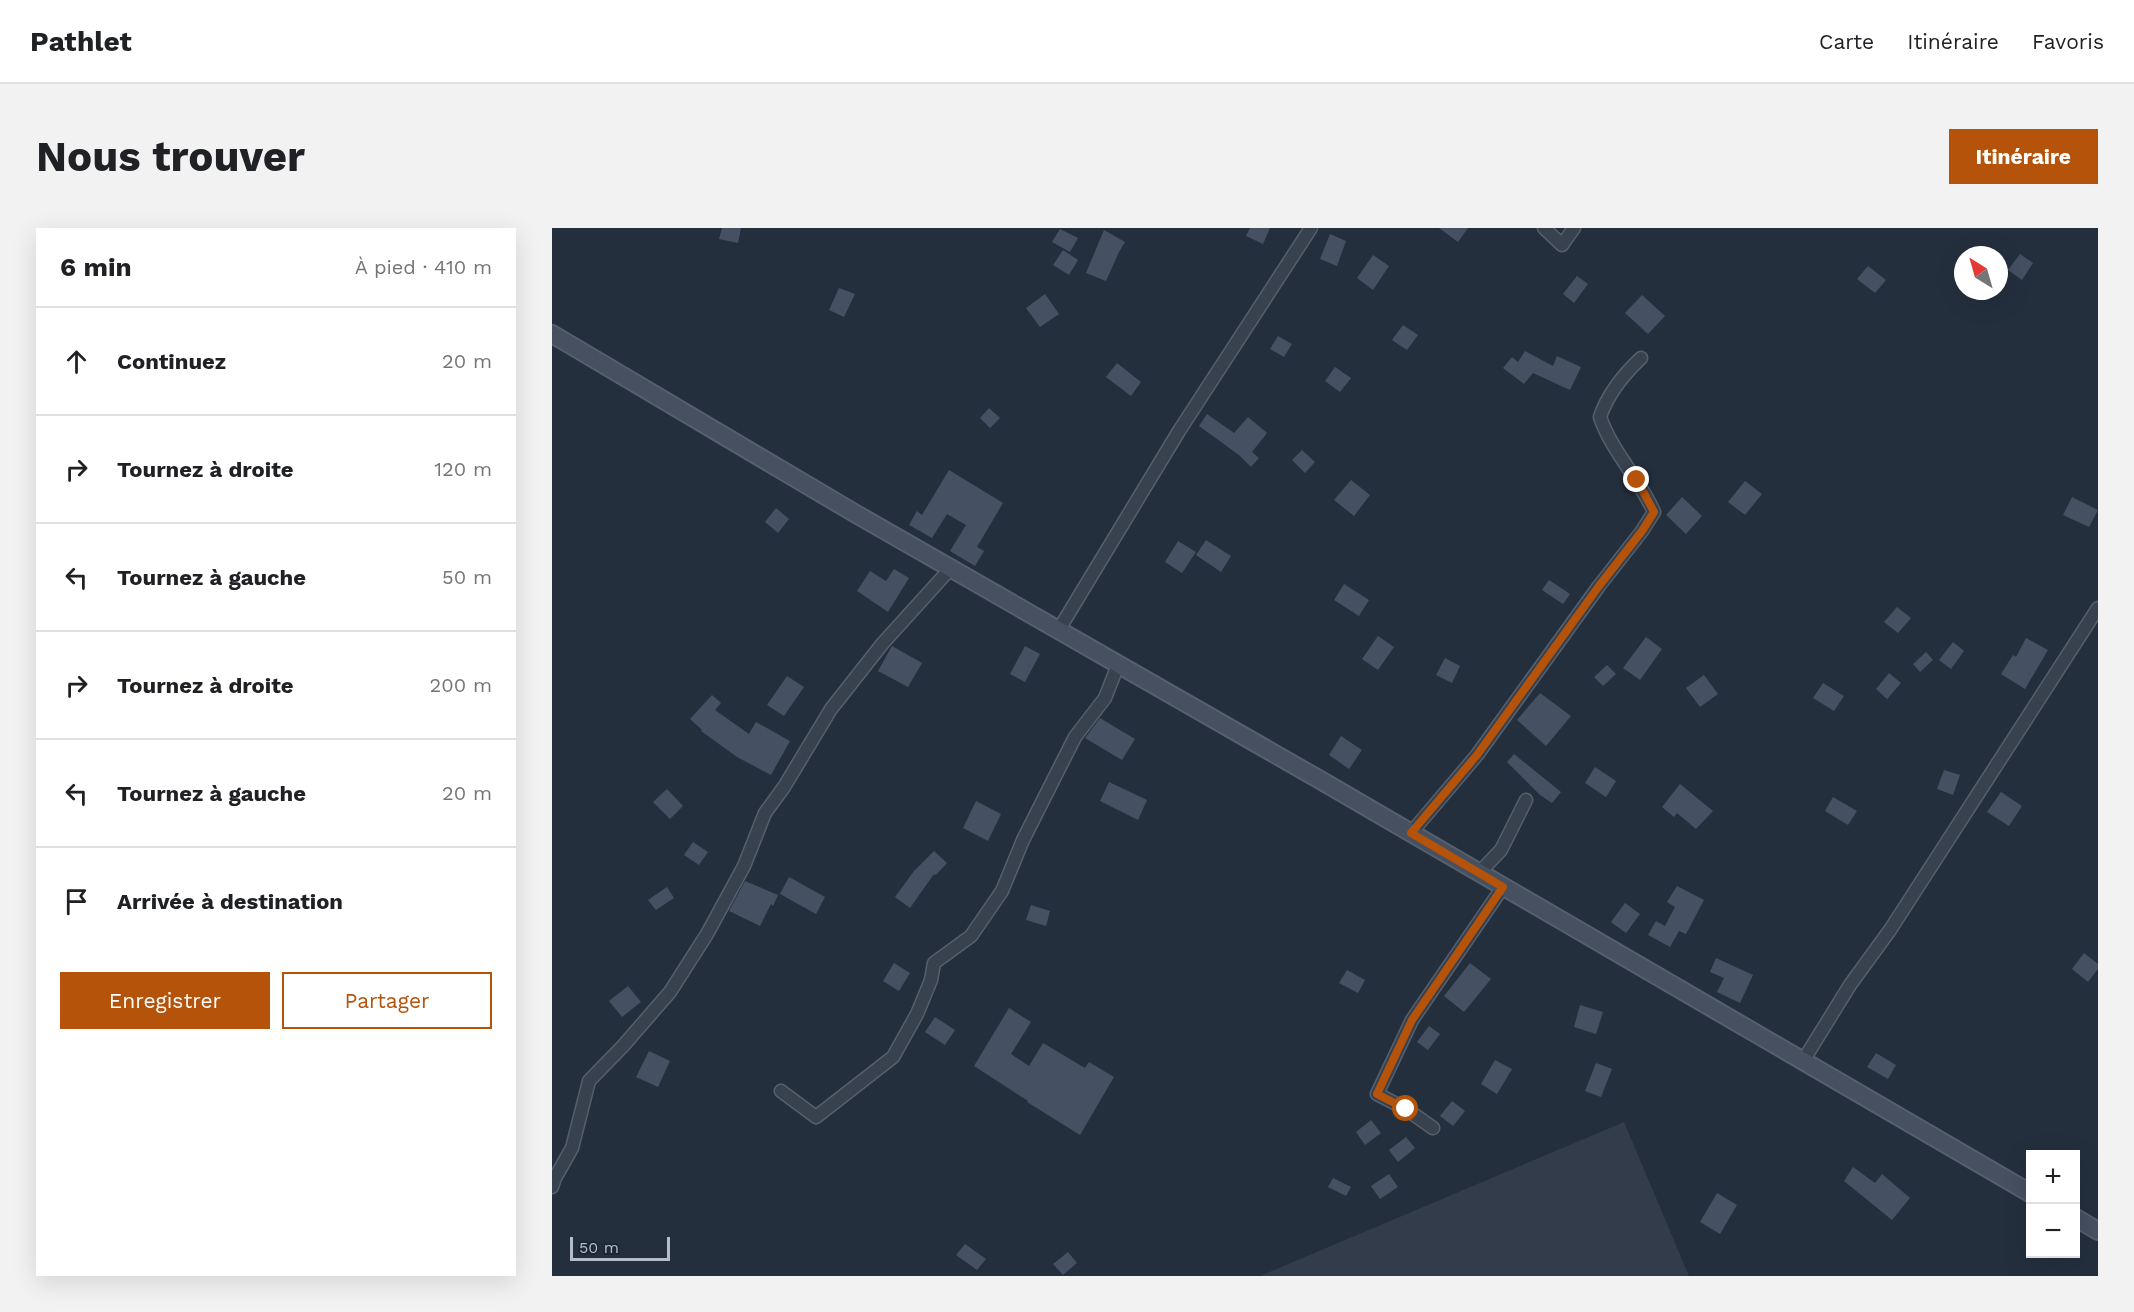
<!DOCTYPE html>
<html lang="fr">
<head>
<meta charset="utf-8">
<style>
	body { margin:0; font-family:"Work Sans",sans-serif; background:#f2f2f2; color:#202124 }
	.controls { position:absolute; right:18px; bottom:18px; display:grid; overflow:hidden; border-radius:0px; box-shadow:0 6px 24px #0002 }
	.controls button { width:54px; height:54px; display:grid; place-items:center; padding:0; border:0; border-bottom:2px solid #e0e0e0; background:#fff; color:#202124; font:30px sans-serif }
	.compass { position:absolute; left:1402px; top:18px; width:54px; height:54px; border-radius:50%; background:#fff; box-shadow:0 6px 24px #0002; rotate:323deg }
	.scale { position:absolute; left:18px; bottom:15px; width:100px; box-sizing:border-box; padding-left:6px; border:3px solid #b4bcc9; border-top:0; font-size:16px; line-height:21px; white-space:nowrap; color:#b4bcc9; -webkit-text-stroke:4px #1d2633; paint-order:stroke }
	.stop { position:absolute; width:18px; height:18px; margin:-14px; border:4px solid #b45309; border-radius:50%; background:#fff }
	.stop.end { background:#b45309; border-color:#fff; box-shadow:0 2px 6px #0008 }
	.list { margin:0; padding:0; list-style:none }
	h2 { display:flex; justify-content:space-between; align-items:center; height:78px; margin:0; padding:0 24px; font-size:26px }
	h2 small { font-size:20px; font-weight:400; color:#757577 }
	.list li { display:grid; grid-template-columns:39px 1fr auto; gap:18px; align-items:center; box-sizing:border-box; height:108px; padding:0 24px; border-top:2px solid #e0e0e0 }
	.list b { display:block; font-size:22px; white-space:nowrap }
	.list em { font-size:20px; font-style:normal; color:#757577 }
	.actions { display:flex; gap:12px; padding:18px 24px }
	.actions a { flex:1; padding:14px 0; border:2px solid #b45309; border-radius:0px; text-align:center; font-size:21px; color:#b45309 }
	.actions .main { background:#b45309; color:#fff }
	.icon { flex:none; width:33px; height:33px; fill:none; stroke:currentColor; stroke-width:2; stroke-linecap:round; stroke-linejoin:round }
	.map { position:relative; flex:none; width:1546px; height:1048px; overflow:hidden; border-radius:0px }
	header { display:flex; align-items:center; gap:36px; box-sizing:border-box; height:84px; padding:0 30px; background:#fff; border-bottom:2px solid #e0e0e0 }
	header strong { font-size:28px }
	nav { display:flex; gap:33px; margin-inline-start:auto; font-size:21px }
	.intro { display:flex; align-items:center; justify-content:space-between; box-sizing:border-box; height:144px; padding:0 36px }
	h1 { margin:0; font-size:42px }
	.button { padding:15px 27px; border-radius:0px; background:#b45309; color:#fff; font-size:21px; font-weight:700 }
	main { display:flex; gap:36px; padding:0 36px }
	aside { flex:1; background:#fff; border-radius:0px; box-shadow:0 6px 24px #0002 }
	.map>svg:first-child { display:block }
</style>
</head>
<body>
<header>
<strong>Pathlet</strong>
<nav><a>Carte</a><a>Itinéraire</a><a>Favoris</a></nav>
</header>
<div class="intro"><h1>Nous trouver</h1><a class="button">Itinéraire</a></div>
<main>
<aside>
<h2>6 min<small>À pied · 410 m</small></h2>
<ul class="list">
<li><svg class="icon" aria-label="ahead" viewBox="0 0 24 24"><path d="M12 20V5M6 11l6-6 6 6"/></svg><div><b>Continuez</b></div><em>20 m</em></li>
<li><svg class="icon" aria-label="right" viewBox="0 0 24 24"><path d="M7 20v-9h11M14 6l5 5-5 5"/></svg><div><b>Tournez à droite</b></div><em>120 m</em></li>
<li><svg class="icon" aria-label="left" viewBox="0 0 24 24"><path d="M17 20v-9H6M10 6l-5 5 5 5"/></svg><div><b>Tournez à gauche</b></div><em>50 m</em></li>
<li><svg class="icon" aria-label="right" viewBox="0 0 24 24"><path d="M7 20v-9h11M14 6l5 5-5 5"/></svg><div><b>Tournez à droite</b></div><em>200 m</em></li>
<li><svg class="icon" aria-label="left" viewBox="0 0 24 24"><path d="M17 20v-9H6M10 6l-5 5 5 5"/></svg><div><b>Tournez à gauche</b></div><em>20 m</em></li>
<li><svg class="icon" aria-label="arrive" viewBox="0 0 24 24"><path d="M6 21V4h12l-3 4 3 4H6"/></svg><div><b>Arrivée à destination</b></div></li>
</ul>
<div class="actions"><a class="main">Enregistrer</a><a>Partager</a></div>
</aside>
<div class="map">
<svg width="1546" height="1048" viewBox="0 0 1546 1048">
	<rect width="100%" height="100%" fill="#242f3e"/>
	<path fill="#323c4b" d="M1072 894 1137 1048H708Z"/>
	<path fill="#455162" d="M170 0H189L186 15 167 11Z
		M698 0H718L711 16 694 8Z
		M887 0H916L906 14Z
		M508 1 526 10 518 24 500 14Z
		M552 2 573 14 567 24 554 53 534 45Z
		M778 6 794 13 785 38 768 31Z
		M511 22 526 32 517 47 501 37Z
		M1468 26 1481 35 1470 52 1456 42Z
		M821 27 837 38 821 62 805 50Z
		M1316 38 1334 52 1323 65 1305 51Z
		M1025 48 1036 56 1022 75 1011 66Z
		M287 60 303 66 292 89 277 82Z
		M493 66 507 86 488 99 474 80Z
		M1090 67 1113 88 1096 106 1073 85Z
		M851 97 866 107 855 122 840 112Z
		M726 108 740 116 732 129 718 121Z
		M973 123 1001 138 1005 128 1029 139 1018 162 981 145 972 156 951 140 960 129 966 134Z
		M565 135 589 154 579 168 554 149Z
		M783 139 799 150 788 164 773 153Z
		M437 180 448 190 438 200 428 190Z
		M655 186 682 205 696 189 715 205 700 224 707 230 699 239 687 227 647 198Z
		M750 222 763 234 753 245 740 232Z
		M397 242 451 275 425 319 432 323 423 338 398 323 414 297 395 286 380 310 357 297 365 283 370 287Z
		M799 252 818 267 802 288 782 272Z
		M1193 253 1210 266 1193 287 1176 274Z
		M1130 269 1150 288 1134 306 1114 287Z
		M1520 269 1546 282 1537 299 1511 287Z
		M224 280 237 291 226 305 213 294Z
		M654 312 679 328 669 344 644 327Z
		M626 313 644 324 630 345 613 334Z
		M342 341 357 350 336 384 305 363 318 343 334 353Z
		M997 352 1018 366 1011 376 990 362Z
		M792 356 817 372 807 388 782 372Z
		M1345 379 1359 390 1346 405 1332 394Z
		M826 408 842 419 826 442 810 431Z
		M1094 409 1110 421 1088 452 1071 440Z
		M1474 410 1496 422 1473 461 1449 446 1461 427 1464 429Z
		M1401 414 1412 423 1399 441 1387 432Z
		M340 418 370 435 356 459 326 443Z
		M473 418 488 426 473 454 458 446Z
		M1374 424 1381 432 1368 444 1361 436Z
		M893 430 908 438 900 455 884 447Z
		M1055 437 1064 446 1051 458 1042 449Z
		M1337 445 1349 455 1335 471 1324 461Z
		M1152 447 1166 466 1148 479 1134 460Z
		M235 448 252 459 232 488 215 477Z
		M1271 455 1292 468 1282 483 1261 470Z
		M988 465 1019 488 994 518 965 492Z
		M160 467 169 475 163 482 197 506 204 494 238 513 219 547 185 529 149 503 150 502 138 491Z
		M548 490 583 511 570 532 533 510Z
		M789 508 810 522 797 541 777 527Z
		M962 526 1009 564 1000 575 988 567 955 534Z
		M1043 539 1064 553 1054 569 1033 555Z
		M1392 542 1408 547 1401 567 1385 561Z
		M557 554 595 572 586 592 548 573Z
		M1128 556 1161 583 1144 601 1125 585 1122 589 1110 579Z
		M115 561 131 578 118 591 101 574Z
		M1449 564 1470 578 1457 598 1435 584Z
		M1281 569 1305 583 1296 597 1273 583Z
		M424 573 449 586 436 613 411 600Z
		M141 614 156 624 147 637 132 627Z
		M382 623 395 635 384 647 382 646 358 680 343 669 362 643Z
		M237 649 273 669 264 686 228 666Z
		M193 653 226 667 221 678 219 676 208 698 177 683Z
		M1125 658 1152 672 1134 706 1127 703 1118 719 1096 707 1104 693 1113 698 1123 679 1115 674Z
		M115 659 122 670 104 682 96 672Z
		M1073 675 1088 686 1074 705 1059 694Z
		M479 677 498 683 494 698 474 692Z
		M1532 725 1546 736V741L1536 754 1520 741Z
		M1164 730 1201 747 1188 775 1165 764 1172 750 1158 744Z
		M342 735 358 745 347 763 331 753Z
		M918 735 939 751 912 784 892 768Z
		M795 742 813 752 806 765 787 755Z
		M76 758 89 774 70 789 57 773Z
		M1028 777 1051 784 1044 806 1022 799Z
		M457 780 479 794 459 826 477 838 491 815 533 840 537 834 562 849 528 907 475 874 476 873 422 838Z
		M383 789 403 802 393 817 373 804Z
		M877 798 888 806 876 822 865 814Z
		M97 823 118 833 106 859 84 849Z
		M1324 825 1344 837 1336 851 1315 839Z
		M943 832 960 841 945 866 929 856Z
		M1044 835 1060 841 1049 869 1033 863Z
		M900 873 913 883 901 898 888 888Z
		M819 892 829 905 813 917 804 904Z
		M854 909 863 920 846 934 837 922Z
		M1301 939 1323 955 1330 946 1358 970 1340 992 1292 953Z
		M837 946 846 959 828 971 819 958Z
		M781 950 799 959 794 968 776 959Z
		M1165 965 1185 977 1168 1006 1148 994Z
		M413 1016 434 1031 425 1042 404 1027Z
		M516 1024 525 1035 511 1047 501 1036Z"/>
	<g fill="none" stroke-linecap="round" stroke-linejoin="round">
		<defs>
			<path id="street" d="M992 0 1010 17 1022 0
				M506 403 627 203 759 0
				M859 605 925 527 1047 358 1090 303 1102 284C1087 250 1060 224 1048 189 1056 165 1071 147 1089 130
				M927 645 949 622 974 572
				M1251 833 1298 757 1338 702 1546 380
				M229 863 264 889 341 829 365 786 379 752 382 735 419 708 450 663 471 612 523 509 553 470 566 437
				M881 900 854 881 825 866 860 792 951 659
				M0 959 3 950 20 920 37 853 71 818 118 764 155 706 192 638 213 585 232 559 279 481 331 415 399 340"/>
			<path id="secondary" d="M0 106 304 286 770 553 1478 965
				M1524 990 1546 1003"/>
		</defs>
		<use href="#street" stroke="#565f6c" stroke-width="15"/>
		<use href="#secondary" stroke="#565f6c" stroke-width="20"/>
		<use href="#street" stroke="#38414e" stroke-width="12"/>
		<use href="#secondary" stroke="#465061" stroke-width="16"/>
	</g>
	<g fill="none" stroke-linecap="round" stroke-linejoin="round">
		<path stroke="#b45309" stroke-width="8" d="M854 881 825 866 860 792 951 659 859 605 925 527 1047 358 1090 303 1102 284 1085 252"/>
	</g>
</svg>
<div class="controls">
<button>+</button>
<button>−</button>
</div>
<svg class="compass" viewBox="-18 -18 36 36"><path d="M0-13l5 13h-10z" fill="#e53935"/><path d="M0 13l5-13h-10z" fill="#757577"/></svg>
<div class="scale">50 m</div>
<div class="stop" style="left:854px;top:881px"></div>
<div class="stop end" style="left:1085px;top:252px"></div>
</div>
</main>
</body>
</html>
